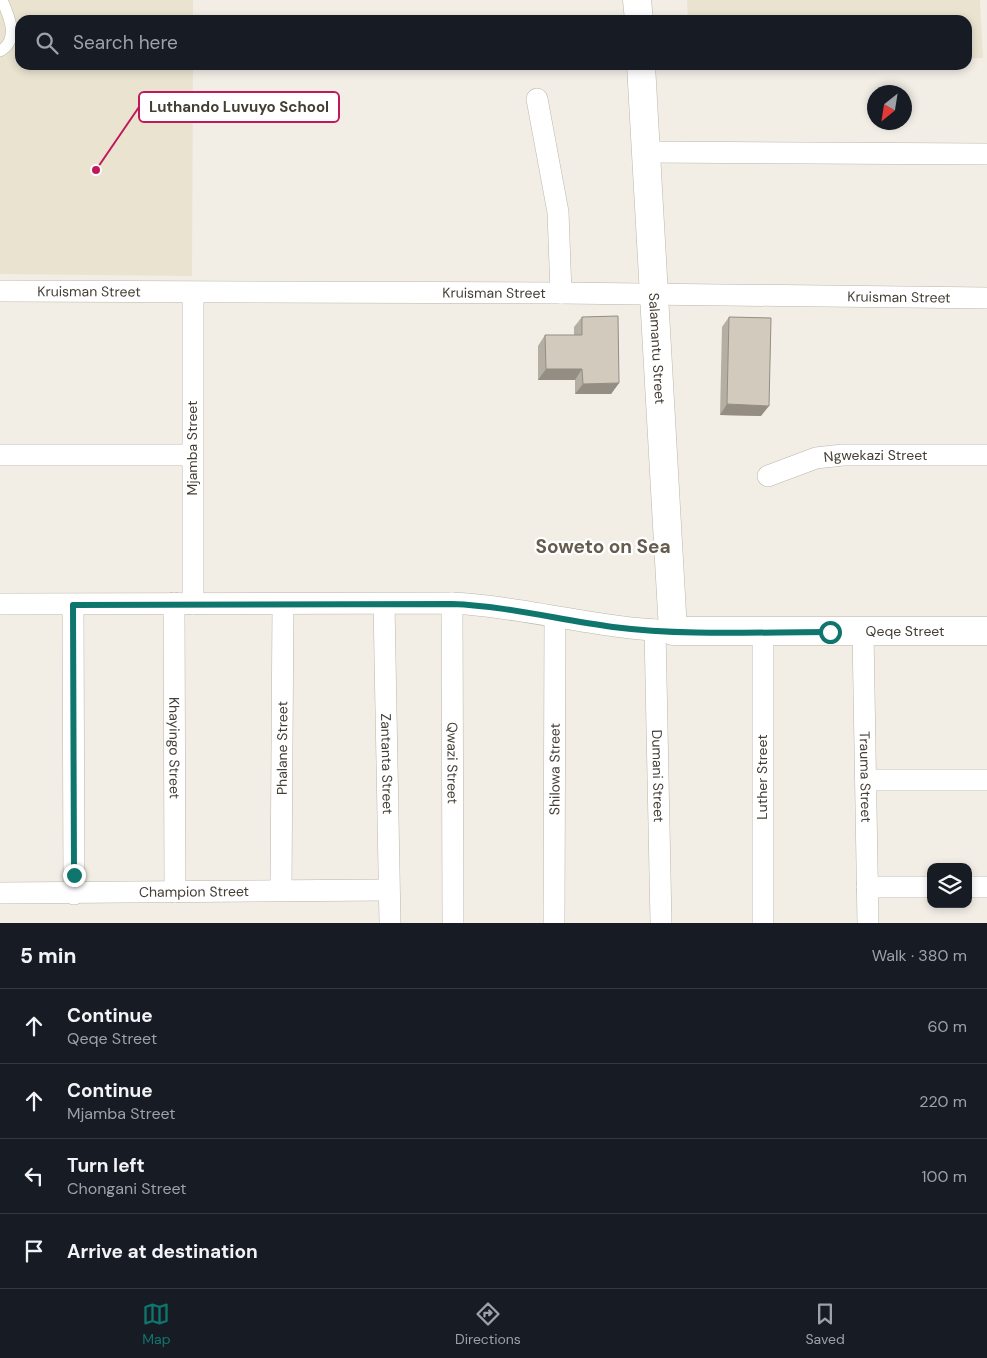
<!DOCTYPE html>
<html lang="en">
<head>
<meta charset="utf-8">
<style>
	body { margin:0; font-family:"DM Sans",sans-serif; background:#20242c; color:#f1f3f6 }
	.controls { position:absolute; right:15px; bottom:15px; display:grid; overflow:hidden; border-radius:10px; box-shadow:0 2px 8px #0003 }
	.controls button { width:45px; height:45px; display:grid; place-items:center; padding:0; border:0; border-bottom:1px solid #363941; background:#171b24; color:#f1f3f6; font:25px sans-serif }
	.compass { position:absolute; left:867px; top:85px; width:45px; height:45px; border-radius:50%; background:#171b24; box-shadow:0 2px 8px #0003; rotate:210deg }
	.stop { position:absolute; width:15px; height:15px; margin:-11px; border:4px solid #0f766e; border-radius:50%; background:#fff }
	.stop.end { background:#0f766e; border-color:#fff; box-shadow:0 1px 5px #0008 }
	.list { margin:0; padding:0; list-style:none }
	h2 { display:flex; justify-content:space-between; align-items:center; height:65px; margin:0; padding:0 20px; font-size:21px }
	h2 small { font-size:16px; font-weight:400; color:#9ea1a6 }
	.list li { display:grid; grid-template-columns:32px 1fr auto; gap:15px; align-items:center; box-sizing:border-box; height:75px; padding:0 20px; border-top:1px solid #363941 }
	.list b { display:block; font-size:19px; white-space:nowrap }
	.list p { margin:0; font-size:16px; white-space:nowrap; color:#9ea1a6 }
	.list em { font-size:16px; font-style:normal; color:#9ea1a6 }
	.icon { flex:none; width:28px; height:28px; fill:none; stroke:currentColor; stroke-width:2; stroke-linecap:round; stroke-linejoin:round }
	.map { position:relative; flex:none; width:987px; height:923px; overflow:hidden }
	.search { position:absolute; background:#171b24; box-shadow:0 2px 8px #0003; left:15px; right:15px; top:15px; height:55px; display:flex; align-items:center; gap:12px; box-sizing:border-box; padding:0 18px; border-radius:15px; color:#9ea1a6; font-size:19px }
	.sheet { height:365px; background:#171b24 }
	nav { display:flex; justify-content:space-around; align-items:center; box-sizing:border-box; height:70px; border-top:1px solid #363941; background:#171b24; font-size:14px; color:#9ea1a6 }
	nav a { display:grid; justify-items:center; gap:2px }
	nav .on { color:#0f766e }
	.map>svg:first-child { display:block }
</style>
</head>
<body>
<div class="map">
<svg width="987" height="923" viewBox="0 0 987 923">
	<rect width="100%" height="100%" fill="#f2eee6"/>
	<path fill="#eae3d0" d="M0 0H193V20H20V65H193L192 276 0 274Z
		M687 0H980L983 58H967V20H688Z"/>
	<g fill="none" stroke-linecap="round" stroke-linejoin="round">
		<defs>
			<path id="service" d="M0 51C20 40 9 16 2 0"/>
			<g id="minor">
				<path d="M537 99 558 212 561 293"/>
				<path d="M645 152 987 154"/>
				<path id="s1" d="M0 291 561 293 987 298"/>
				<path d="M0 455H192"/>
				<path id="s2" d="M768 476 816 458 843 455H987"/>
				<path id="s3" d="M174 603 175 892"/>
				<path id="s4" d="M452 603 453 923"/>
				<path d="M0 604 452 603C527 607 599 629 673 631"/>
				<path d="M193 604V293"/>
				<path id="s5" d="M384 604 390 923"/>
				<path d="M73 605 74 894"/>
				<path id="s6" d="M655 630 661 923"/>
				<path d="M763 631V923"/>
				<path id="s7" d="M863 632 868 923"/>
				<path d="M866 780H987"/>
				<path d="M867 887H931"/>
				<path d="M968 887H987"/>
				<path id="s8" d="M281 890 283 604"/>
				<path id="s9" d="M0 893 388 890"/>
				<path id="s10" d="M554 923 555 617"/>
			</g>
			<g id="tertiary">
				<path d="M637 0 639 20"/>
				<path id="s11" d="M641 65 673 631H987"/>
			</g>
		</defs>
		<use href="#service" stroke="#bcb6a9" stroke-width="12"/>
		<use href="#minor" stroke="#bcb6a9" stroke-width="22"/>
		<use href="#tertiary" stroke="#bcb6a9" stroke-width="29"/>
		<use href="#service" stroke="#fff" stroke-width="11"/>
		<use href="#minor" stroke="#fff" stroke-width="21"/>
		<use href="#tertiary" stroke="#fff" stroke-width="28"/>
	</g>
	<path fill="#b5aea2" d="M582 317 619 383 611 394H575V380H538V346L545 335H574V327Z
		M729 317 761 416 720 415 722 327Z"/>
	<path fill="#938d84" d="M546 369H582L575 380H538Z
		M619 383 611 394H575L583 384Z
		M727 404 769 406 761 416 720 415Z"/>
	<path fill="#d2cabc" stroke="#938d84" d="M618 316 619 383 583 384 582 369H546L545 335H582V317Z
		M729 317 771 318 769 406 727 404Z"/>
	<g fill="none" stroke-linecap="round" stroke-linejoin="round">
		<path stroke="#0f766e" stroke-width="6" d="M74 875 73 605 452 604C507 606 559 620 613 627 684 636 758 632 830 632"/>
	</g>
	<g text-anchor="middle" stroke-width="4.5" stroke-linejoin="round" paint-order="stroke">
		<g font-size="14" fill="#443e35" stroke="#fff">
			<text dy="5" stroke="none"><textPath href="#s1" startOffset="89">Kruisman Street</textPath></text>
			<text dy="5" stroke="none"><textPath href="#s1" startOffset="494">Kruisman Street</textPath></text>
			<text dy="5" stroke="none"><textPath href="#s1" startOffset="899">Kruisman Street</textPath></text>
			<text dy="5" stroke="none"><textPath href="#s11" startOffset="284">Salamantu Street</textPath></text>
			<text transform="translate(192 448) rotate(-90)" y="5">Mjamba Street</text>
			<text dy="5" stroke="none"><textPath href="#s2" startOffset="111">Ngwekazi Street</textPath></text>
			<text dy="5" stroke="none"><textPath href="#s11" startOffset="799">Qeqe Street</textPath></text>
			<text dy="5" stroke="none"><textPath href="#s8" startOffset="142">Phalane Street</textPath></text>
			<text dy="5" stroke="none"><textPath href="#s3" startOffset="145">Khayingo Street</textPath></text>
			<text dy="5" stroke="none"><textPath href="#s4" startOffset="160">Qwazi Street</textPath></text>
			<text dy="5" stroke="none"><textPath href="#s5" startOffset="160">Zantanta Street</textPath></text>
			<text dy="5" stroke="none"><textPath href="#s10" startOffset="154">Shilowa Street</textPath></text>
			<text dy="5" stroke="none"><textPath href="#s6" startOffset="146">Dumani Street</textPath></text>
			<text transform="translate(762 777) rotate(-90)" y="5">Luther Street</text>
			<text dy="5" stroke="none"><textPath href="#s7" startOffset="145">Trauma Street</textPath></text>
			<text dy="5" stroke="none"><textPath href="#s9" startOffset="194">Champion Street</textPath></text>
		</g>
		<g font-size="19" font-weight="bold" fill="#665c4d" stroke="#fff">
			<text x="603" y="553">Soweto on Sea</text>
		</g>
	</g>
	<path fill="none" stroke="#c2185b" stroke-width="2" d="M96 170L139 107"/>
	<circle fill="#c2185b" stroke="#fff" stroke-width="2" cx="96" cy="170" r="5"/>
	<rect fill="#fff" stroke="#c2185b" stroke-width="2" x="139" y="92" width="200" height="30" rx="5"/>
	<g font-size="15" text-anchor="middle" font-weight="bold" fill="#443e35">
		<text x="239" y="112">Luthando Luvuyo School</text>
	</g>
</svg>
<div class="controls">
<button><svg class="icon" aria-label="layers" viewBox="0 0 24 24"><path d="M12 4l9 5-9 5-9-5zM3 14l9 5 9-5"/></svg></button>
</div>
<svg class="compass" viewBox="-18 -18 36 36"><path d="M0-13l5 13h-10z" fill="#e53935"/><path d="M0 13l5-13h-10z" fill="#9ea1a6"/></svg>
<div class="stop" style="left:830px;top:632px"></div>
<div class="stop end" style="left:74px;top:875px"></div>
<div class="search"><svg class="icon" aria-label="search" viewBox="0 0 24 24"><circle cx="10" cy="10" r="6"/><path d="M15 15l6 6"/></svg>Search here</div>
</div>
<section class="sheet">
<h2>5 min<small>Walk · 380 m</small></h2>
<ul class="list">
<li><svg class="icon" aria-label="ahead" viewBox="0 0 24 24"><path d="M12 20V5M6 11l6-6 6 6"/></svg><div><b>Continue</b><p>Qeqe Street</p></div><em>60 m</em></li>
<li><svg class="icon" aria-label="ahead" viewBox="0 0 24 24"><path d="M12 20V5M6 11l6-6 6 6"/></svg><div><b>Continue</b><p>Mjamba Street</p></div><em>220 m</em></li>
<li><svg class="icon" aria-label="left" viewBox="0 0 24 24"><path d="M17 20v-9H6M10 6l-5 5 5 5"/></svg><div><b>Turn left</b><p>Chongani Street</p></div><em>100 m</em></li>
<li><svg class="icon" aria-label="arrive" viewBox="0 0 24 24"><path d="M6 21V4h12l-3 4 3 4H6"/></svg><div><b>Arrive at destination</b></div></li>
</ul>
</section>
<nav>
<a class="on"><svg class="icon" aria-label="map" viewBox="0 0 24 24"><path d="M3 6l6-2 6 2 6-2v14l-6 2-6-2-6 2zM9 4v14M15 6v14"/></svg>Map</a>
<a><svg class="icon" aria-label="directions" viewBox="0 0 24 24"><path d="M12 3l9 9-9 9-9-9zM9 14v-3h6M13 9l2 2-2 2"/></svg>Directions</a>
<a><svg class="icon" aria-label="saved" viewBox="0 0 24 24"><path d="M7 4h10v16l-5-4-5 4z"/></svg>Saved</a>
</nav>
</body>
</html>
